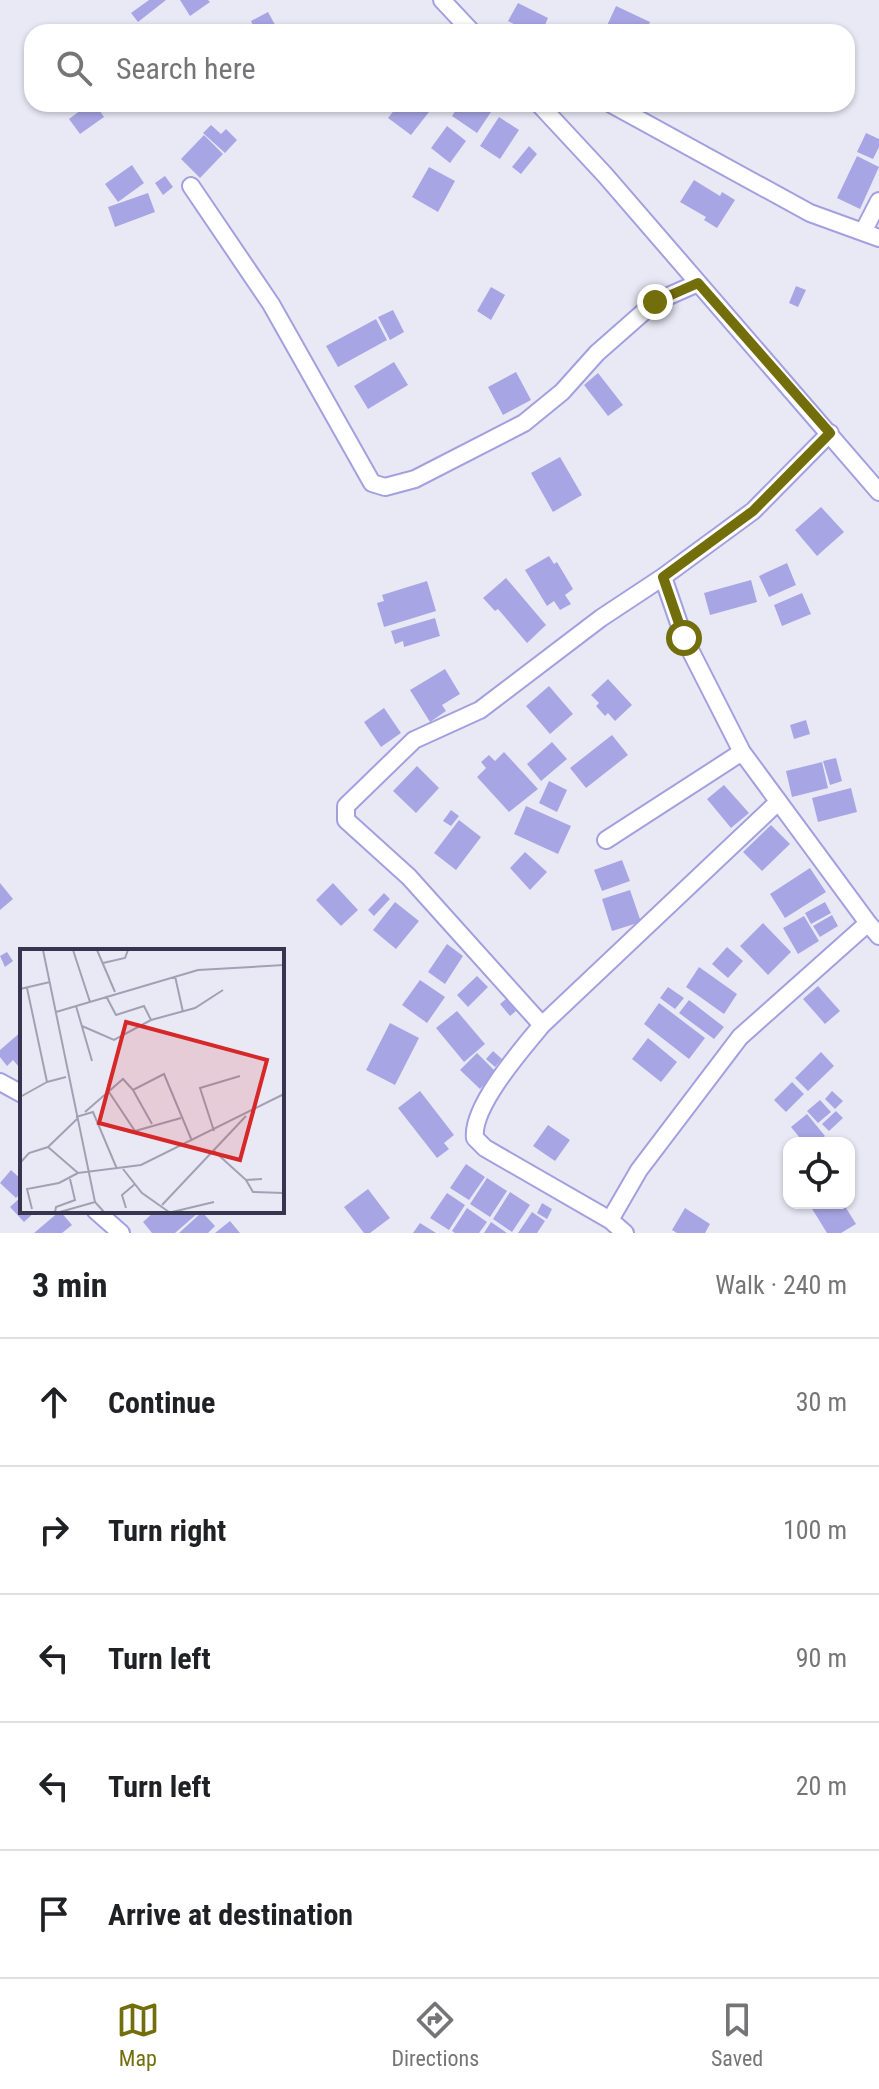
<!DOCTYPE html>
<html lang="en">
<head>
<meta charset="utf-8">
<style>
	body { margin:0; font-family:"Roboto Condensed",sans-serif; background:#f6f6f6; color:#202124 }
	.controls { position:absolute; right:24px; bottom:24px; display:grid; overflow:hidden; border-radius:16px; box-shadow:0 2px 6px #0004 }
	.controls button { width:72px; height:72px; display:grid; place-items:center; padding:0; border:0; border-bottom:2px solid #e0e0e0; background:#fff; color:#202124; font:40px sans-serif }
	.stop { position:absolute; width:24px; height:24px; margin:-18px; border:6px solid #736e0c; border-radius:50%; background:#fff }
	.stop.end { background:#736e0c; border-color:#fff; box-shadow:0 2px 8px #0008 }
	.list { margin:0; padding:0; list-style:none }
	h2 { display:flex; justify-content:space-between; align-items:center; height:104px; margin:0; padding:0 32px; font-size:34px }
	h2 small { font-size:26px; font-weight:400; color:#757577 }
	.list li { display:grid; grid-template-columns:52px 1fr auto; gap:24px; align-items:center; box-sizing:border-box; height:128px; padding:0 32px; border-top:2px solid #e0e0e0 }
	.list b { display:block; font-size:30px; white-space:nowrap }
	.list em { font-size:26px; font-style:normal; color:#757577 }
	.icon { flex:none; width:44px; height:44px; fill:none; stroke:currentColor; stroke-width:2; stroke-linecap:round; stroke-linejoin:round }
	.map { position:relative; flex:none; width:879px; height:1233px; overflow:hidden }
	.search { position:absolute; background:#fff; box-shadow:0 2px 6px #0004; left:24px; right:24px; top:24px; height:88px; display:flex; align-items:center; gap:20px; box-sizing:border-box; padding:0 28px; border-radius:24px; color:#757577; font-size:30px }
	.sheet { height:744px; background:#fff }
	nav { display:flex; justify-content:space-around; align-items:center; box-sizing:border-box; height:112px; border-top:2px solid #e0e0e0; background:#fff; font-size:22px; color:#757577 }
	nav a { display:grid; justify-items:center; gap:4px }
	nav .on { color:#736e0c }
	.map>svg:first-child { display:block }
</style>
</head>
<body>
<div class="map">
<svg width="879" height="1233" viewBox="0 0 879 1233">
	<rect width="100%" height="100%" fill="#e9e9f6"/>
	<path fill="#a8a5e4" d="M149 0H166L138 22 131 13Z
		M180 0H208L210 2 190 16Z
		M518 3 548 18 542 32H529L508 21Z
		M616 6 650 22 645 32H604Z
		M268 12 279 32H256L251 21Z
		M89 104H95L104 117 80 134 69 119Z
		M399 104H419L429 112 411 135 388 118Z
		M460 104H479L491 112 477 133 452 116Z
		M499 117 519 130 500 159 480 146Z
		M211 125 221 134 226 129 237 140 225 153 203 133Z
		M447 126 466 141 450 163 431 148Z
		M866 133 879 139V147L873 159 857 152Z
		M204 135 223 154 200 178 181 159Z
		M529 146 537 154 521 174 512 167Z
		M857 156 879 167 860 209 837 198Z
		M132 165 144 183 118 202 105 184Z
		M429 167 455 181 438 212 412 197Z
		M165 176 173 187 163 195 155 183Z
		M694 180 720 196 722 192 735 200 717 228 704 220 706 217 680 202Z
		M148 193 155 212 115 227 108 207Z
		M796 286 806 290 798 307 789 303Z
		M491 287 505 295 491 320 477 311Z
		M393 310 404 332 390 340 378 317Z
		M376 319 387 340 338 367 326 346Z
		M394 362 408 385 368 409 354 386Z
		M516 372 531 400 503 415 488 387Z
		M598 373 623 405 608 416 584 385Z
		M560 457 582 495 553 512 531 473Z
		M821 507 844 532 817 556 795 530Z
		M549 556 554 564 557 562 573 589 565 595 571 604 560 610 554 601 547 606 525 570Z
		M787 563 796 585 769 597 759 576Z
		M506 578 546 625 527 643 498 609 495 611 483 598Z
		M751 580 757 602 710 615 704 593Z
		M427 581 436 611 384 627 377 603 384 601 382 595Z
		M802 593 811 614 782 626 774 605Z
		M435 618 440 636 404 647 403 641 395 644 391 631Z
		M445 669 460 694 442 705 446 711 430 722 410 690Z
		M608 679 632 705 615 721 608 713 605 716 596 706 599 703 591 695Z
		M549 686 573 714 550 734 526 706Z
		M384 708 401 733 381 747 364 722Z
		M806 720 810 734 794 739 790 725Z
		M612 735 628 755 586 788 570 768Z
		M552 742 567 759 541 781 527 764Z
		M504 752 538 789 509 812 477 777 486 768 481 762 489 755 495 761Z
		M836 758 842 781 830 785 823 761Z
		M822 762 828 788 792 797 786 771Z
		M417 766 439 788 416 813 393 791Z
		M549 781 567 790 557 812 539 803Z
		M724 785 749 813 731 828 707 799Z
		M851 788 857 812 818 822 812 798Z
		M526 806 571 826 558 854 514 834Z
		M451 810 459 816 451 826 443 821Z
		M459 820 481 837 456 870 434 853Z
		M771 825 790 844 762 871 743 852Z
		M525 852 547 872 530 890 510 868Z
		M622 860 630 881 602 891 594 870Z
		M810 868 826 892 785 918 770 894Z
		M0 883 13 899 0 910Z
		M333 883 358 910 341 926 316 900Z
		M630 890 641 922 612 931 602 899Z
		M384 893 390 899 374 916 368 910Z
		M395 902 419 921 396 949 373 930Z
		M825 902 831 913 811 924 805 913Z
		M832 915 838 926 820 937 813 926Z
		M804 916 819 941 798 954 783 928Z
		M763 923 791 952 768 975 740 946Z
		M447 944 463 956 445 984 428 972Z
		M727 947 743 961 728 978 712 964Z
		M7 952 13 961 5 967 0 956Z
		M699 967 737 994 724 1014 686 987Z
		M477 976 488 987 468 1007 457 995Z
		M420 980 445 997 427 1023 402 1005Z
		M818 986 840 1011 825 1024 803 999Z
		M668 987 684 998 675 1009 660 998Z
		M506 999 516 1011 510 1016 500 1004Z
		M689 1000 724 1027 714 1039 679 1013Z
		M659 1003 705 1038 689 1059 644 1024Z
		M457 1011 485 1044 464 1062 436 1028Z
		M390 1023 419 1038 395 1085 366 1070Z
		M22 1031V1065L19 1067 13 1060 7 1066 0 1057V1050Z
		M648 1038 677 1062 661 1082 632 1059Z
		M493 1051 502 1059 495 1067 486 1059Z
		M821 1052 834 1066 808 1091 795 1078Z
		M477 1053 496 1072 480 1089 460 1070Z
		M792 1082 804 1094 786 1112 774 1100Z
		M420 1091 454 1135 444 1143 449 1149 437 1158 398 1108Z
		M832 1091 843 1101 835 1109 825 1099Z
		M820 1100 831 1112 818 1123 807 1111Z
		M836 1111 843 1118 829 1131 822 1124Z
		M807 1114 825 1136 815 1143H804L791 1127Z
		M548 1125 570 1140 555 1161 533 1146Z
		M466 1164 485 1177 469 1200 450 1188Z
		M11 1170 22 1180V1192L16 1198 0 1183Z
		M487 1178 507 1191 490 1217 470 1204Z
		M368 1189 390 1218 370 1233H364L344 1207Z
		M510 1192 530 1205 512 1232 493 1219Z
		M447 1193 465 1205 449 1230 430 1218Z
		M22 1196V1211H36L24 1222 10 1207Z
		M542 1203 552 1209 547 1219 537 1213Z
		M817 1203H843L856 1224 841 1233H827L811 1207Z
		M467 1208 487 1222 479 1233H455L452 1231Z
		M685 1208 710 1224 705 1233H677L672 1230Z
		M60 1211 72 1225 62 1233H34Z
		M155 1211H196L198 1213 175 1233H152L143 1222Z
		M202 1212 215 1226 208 1233H179Z
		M532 1212 545 1221 537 1233H518Z
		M230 1221 240 1233H215Z
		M491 1222 507 1233H484Z
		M420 1223 436 1233H413Z"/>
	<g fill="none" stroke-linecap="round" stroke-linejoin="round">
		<defs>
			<path id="street" d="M442 0 472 32
				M539 104 605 175 879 492
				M611 104 810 213 879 238
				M191 186 271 304 372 483 385 487 415 479 524 423 562 392 597 353 655 302 698 283
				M863 232 879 201
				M606 840 742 752
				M868 923 879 936
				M542 1025 778 802
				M0 1082 22 1094
				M96 1211 121 1233
				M610 1220 639 1170 740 1037 868 923 742 752 684 638 663 577
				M625 1233 610 1220 485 1148 475 1138C471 1107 522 1049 542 1025L409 877 346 820V806L414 740 480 710 601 618 663 577 753 511 830 433"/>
		</defs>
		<use href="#street" stroke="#a3a0df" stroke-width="20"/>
		<use href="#street" stroke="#fff" stroke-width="16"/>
	</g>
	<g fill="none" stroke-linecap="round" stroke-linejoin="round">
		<path stroke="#736e0c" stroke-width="10" d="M655 302 698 283 830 433 753 511 663 577 684 638"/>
	</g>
	<g transform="translate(20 949)">
		<rect width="264" height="264" fill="#e9e9f6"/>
		<path fill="none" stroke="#a1a1b3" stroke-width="2" d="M23 1 75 253 84 263M53 1 70 53M77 1 95 43M83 14 105 9 108 1M155 27 163 63M7 39 27 133 46 128M0 40 30 33M86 47 96 66 124 57 131 71M56 57 72 112M36 63 178 21 264 16M62 77 94 91 131 71 175 59 203 41M264 97V141M113 141 132 175M89 143 115 182 161 169M0 148 27 133M65 163 103 130 113 141 144 125 172 192M56 168 73 163 97 220M194 182 180 139 220 127M28 198 58 224 121 216 264 145M194 202 226 231 242 230M0 214 9 204 28 198 57 170M103 220 122 244 149 263M226 231 233 243 264 244M142 256 226 167M106 259 102 246 115 235M12 260 7 240 39 234 58 224M35 263 36 258 55 251 50 230M40 263 75 253M152 263 194 253"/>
		<path fill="#d62828" fill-opacity="0.15" stroke="#d62828" stroke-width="4" d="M106 73 247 111 220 211 79 174Z"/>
		<rect width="264" height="264" fill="none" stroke="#36344e" stroke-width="4"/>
	</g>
</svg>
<div class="controls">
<button><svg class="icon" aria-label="locate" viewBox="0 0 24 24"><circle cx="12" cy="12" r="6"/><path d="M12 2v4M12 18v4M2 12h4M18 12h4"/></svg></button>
</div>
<div class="stop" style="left:684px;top:638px"></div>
<div class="stop end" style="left:655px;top:302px"></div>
<div class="search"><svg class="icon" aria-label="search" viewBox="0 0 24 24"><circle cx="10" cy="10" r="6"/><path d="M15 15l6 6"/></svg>Search here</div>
</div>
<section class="sheet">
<h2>3 min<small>Walk · 240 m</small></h2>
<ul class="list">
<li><svg class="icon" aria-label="ahead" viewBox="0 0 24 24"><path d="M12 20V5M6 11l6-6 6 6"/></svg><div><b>Continue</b></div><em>30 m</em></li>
<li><svg class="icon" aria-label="right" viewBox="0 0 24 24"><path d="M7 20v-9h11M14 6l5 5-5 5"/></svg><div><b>Turn right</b></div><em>100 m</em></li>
<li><svg class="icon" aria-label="left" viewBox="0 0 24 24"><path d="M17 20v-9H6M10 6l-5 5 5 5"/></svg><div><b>Turn left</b></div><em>90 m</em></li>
<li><svg class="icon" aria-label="left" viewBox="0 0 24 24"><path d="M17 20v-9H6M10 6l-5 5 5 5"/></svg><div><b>Turn left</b></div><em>20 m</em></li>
<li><svg class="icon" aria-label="arrive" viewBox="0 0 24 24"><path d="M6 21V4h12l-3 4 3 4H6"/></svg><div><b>Arrive at destination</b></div></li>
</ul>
</section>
<nav>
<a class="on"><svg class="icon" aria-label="map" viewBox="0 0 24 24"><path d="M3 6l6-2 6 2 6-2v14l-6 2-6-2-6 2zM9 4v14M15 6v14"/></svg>Map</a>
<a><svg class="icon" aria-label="directions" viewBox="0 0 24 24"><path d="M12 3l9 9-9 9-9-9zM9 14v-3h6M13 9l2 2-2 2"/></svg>Directions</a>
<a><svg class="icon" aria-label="saved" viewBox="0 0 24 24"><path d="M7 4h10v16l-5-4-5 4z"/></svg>Saved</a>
</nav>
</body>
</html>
